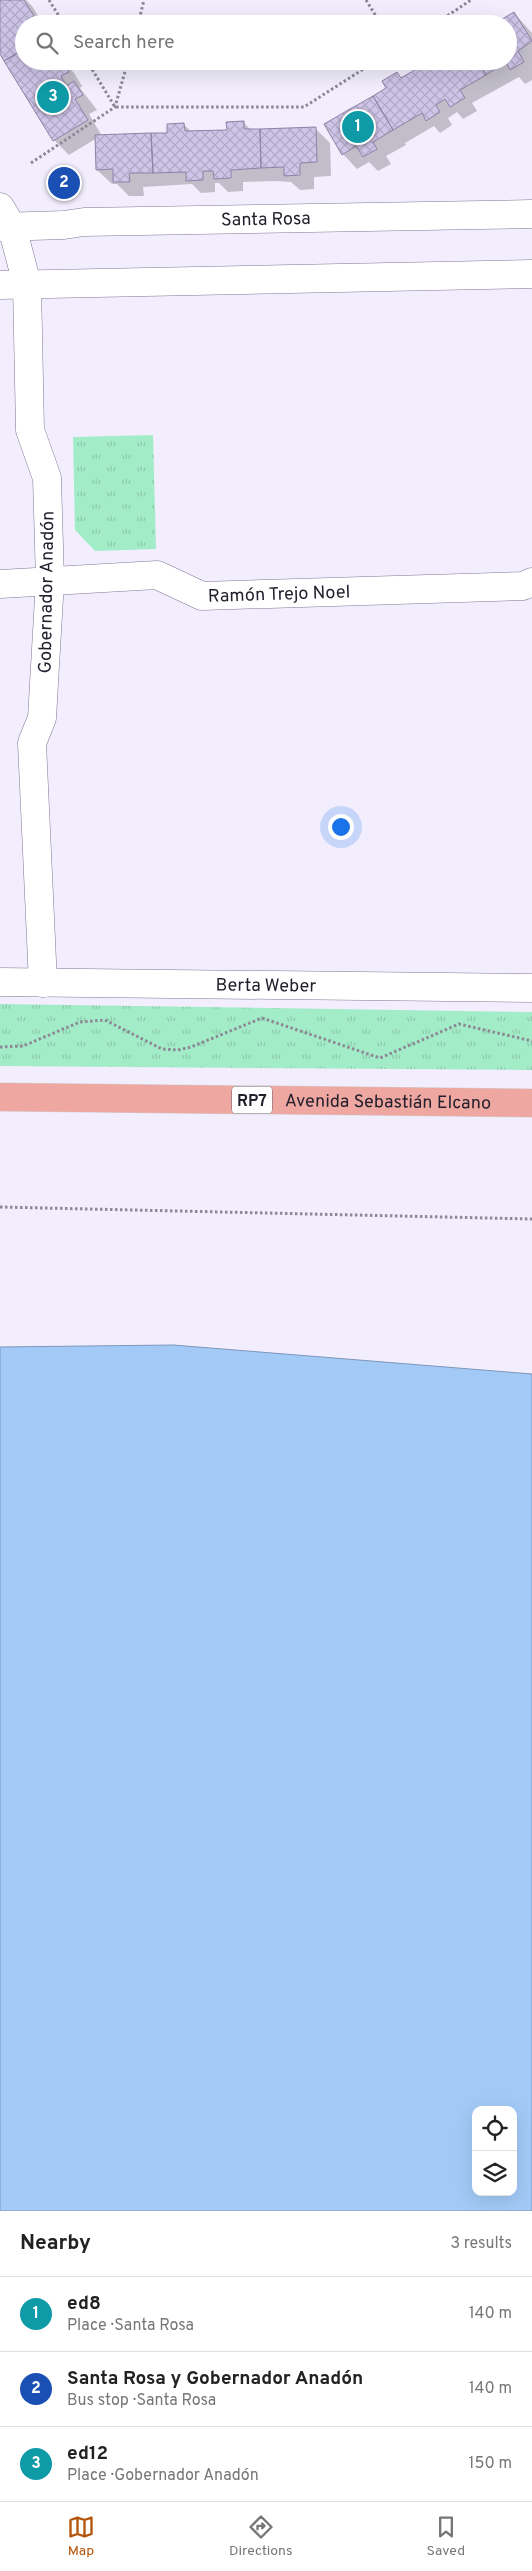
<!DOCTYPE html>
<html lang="en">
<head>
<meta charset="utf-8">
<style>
	body { margin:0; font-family:Overpass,sans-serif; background:#f2f2f2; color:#222 }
	.controls { position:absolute; right:15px; bottom:15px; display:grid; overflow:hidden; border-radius:10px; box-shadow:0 5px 20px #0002 }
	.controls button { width:45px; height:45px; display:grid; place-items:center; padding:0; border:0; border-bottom:1px solid #e0e0e0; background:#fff; color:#222; font:25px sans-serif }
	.you { position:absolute; left:340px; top:826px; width:18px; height:18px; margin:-12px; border:4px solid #fff; border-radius:50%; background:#1a73e8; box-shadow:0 0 0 8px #1a73e833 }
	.badge { display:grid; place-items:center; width:32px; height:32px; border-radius:50%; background:#b45309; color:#fff; font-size:16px; font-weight:700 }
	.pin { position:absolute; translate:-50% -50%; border:2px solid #fff; box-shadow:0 1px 5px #0006 }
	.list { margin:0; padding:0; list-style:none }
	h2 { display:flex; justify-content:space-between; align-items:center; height:65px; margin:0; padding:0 20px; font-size:21px }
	h2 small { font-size:16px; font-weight:400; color:#767676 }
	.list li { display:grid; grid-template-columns:32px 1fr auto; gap:15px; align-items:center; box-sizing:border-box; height:75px; padding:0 20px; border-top:1px solid #e0e0e0 }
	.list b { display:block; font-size:19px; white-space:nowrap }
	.list p { margin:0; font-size:16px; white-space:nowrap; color:#767676 }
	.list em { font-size:16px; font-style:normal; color:#767676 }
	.icon { flex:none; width:28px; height:28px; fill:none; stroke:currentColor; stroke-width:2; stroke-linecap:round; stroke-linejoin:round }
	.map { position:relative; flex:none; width:532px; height:2211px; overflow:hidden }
	.search { position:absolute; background:#fff; box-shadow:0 5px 20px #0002; left:15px; right:15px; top:15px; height:55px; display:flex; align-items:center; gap:12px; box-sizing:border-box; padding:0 18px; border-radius:28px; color:#767676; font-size:19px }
	.sheet { height:290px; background:#fff }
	nav { display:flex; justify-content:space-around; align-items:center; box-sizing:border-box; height:70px; border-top:1px solid #e0e0e0; background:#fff; font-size:14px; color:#767676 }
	nav a { display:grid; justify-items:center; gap:2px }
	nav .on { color:#b45309 }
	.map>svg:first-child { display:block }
</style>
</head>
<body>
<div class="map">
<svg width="532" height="2211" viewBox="0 0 532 2211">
	<defs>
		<pattern id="park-tufts" width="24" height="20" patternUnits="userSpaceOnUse" patternTransform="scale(1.25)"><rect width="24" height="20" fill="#a3ecc8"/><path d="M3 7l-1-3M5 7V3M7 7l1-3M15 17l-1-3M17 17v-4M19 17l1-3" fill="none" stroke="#8ccaac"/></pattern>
		<pattern id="building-cross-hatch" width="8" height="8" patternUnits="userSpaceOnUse" patternTransform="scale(1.25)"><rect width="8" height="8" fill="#cfc5e8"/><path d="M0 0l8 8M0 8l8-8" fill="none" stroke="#b2a9c7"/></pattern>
	</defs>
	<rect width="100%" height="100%" fill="#f2eefd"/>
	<path fill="url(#park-tufts)" d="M153 435 156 549 95 551 75 530 73 437Z
		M0 1004 532 1012V1070L0 1066Z"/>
	<path fill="#a3caf7" stroke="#7d97ba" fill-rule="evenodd" d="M173 1345 532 1374V2211H0V1347ZM476 2110H513V2192H476Z"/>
	<path fill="#0003" d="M0 0H26L32 6 43 24H24V61H63L74 73 82 86 80 88 97 110 89 114 102 136 169 134 184 125 192 132 228 131 244 123 251 130 315 128 330 143 331 176 314 177V189L300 190 291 182 275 181 243 182V191L228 192 219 183H215V192L201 193 192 184 143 187 144 196H129L117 184H112L97 170V138L69 155 54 140 0 52Z
		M514 13 532 33V80L525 84 519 77 472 103 477 111 463 119 457 112 448 118 452 125 440 133 434 126 405 143 406 145 386 156 391 164 378 171 369 162 357 169 343 154 397 73 403 79 508 61Z"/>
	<path fill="url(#building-cross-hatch)" stroke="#8d83a4" d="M0 0H24L34 16 26 20 28 24H24V49L4 61 0 54Z
		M514 12 532 41 518 51 524 62 510 70 506 62 486 75 478 61H508V24H494Z
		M24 49V61H62L69 72 61 76 66 86 74 81 83 95 75 99 88 120 53 141 4 61Z
		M430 61H478L486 75 460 90 465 98 450 107 445 99 436 105 440 112 426 121 422 113 393 130 373 96 386 88 382 81 397 72 401 78Z
		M373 96 393 130 373 142 377 149 363 157 356 146 342 155 324 124Z
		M244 121V129H260L261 168 231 170V178L214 179 213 171H203V180L186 181V172L153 173 151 133H167V124L184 123 185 131 227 130 226 122Z
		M316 127 317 162 300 163V175L284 176V167L261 168 260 129Z
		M151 133 153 173H129L130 182H113V169L96 170 95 135Z"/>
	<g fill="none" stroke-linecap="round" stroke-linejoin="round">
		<defs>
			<g id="street">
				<path d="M0 207 12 227 27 284 30 430 47 478 50 580 42 718 32 743 43 983"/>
				<path id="s1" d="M0 227 64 225 84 222 532 214"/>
				<path d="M0 285 532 274"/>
				<path id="s2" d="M0 584 157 575 202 596 523 586 532 582"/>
				<path id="s3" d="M0 982 532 988"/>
			</g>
			<g id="primary">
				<path id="s4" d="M0 1097 532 1103"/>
			</g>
		</defs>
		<use href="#street" stroke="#807696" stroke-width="29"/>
		<use href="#primary" stroke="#d3d2d5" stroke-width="29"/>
		<path stroke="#8c8896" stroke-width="3" stroke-dasharray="2.5 2.5" stroke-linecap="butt" d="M49 0 64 24
			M366 0 381 24
			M138 24 144 0
			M435 24 471 0
			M87 61 115 107H304L376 61
			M31 163 115 107 128 61
			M0 1047 23 1046 80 1022 105 1020 162 1049 178 1050 191 1047 262 1018 380 1058 459 1024 532 1041
			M0 1207 532 1219"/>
		<use href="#street" stroke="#fff" stroke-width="28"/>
		<use href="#primary" stroke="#eea7a1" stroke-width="28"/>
	</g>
	<g text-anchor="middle" stroke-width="4" stroke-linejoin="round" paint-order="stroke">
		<rect fill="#fff" stroke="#66636c" stroke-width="1" x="232" y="1086.5" width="40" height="27" rx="4"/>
		<g font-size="16" font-weight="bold" fill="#24202d">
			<text x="252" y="1106">RP7</text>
		</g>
		<g font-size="18" fill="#24202d" stroke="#fff">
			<text dy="6" stroke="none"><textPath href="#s1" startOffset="266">Santa Rosa</textPath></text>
			<text transform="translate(46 592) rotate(-89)" y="6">Gobernador Anadón</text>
			<text dy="6" stroke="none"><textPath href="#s2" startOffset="284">Ramón Trejo Noel</textPath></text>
			<text dy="6" stroke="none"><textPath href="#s3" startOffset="266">Berta Weber</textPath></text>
			<text dy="6" stroke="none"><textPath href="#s4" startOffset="388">Avenida Sebastián Elcano</textPath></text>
		</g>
	</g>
</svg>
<div class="controls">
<button><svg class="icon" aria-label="locate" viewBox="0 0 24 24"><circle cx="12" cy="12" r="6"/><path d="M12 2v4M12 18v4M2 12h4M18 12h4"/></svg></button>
<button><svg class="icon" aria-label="layers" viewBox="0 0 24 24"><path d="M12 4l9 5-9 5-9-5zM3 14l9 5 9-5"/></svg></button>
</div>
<div class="you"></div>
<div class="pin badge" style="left:358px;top:127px;background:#0f9aa8">1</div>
<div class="pin badge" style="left:64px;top:183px;background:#1a4fb4">2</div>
<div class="pin badge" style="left:53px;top:97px;background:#0f9aa8">3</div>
<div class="search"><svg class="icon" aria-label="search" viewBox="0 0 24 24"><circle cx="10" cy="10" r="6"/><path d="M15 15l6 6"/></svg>Search here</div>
</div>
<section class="sheet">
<h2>Nearby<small>3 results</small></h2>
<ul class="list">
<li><span class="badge" style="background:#0f9aa8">1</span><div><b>ed8</b><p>Place · Santa Rosa</p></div><em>140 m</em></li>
<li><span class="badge" style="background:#1a4fb4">2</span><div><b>Santa Rosa y Gobernador Anadón</b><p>Bus stop · Santa Rosa</p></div><em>140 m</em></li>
<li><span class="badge" style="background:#0f9aa8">3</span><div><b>ed12</b><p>Place · Gobernador Anadón</p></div><em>150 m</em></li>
</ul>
</section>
<nav>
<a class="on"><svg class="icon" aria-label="map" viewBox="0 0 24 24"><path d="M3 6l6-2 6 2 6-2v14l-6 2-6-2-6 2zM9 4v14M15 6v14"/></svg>Map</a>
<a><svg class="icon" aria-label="directions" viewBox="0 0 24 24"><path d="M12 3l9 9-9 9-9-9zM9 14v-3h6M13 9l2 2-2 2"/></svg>Directions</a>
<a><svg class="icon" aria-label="saved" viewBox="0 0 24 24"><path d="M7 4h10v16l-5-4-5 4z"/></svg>Saved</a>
</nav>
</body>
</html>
